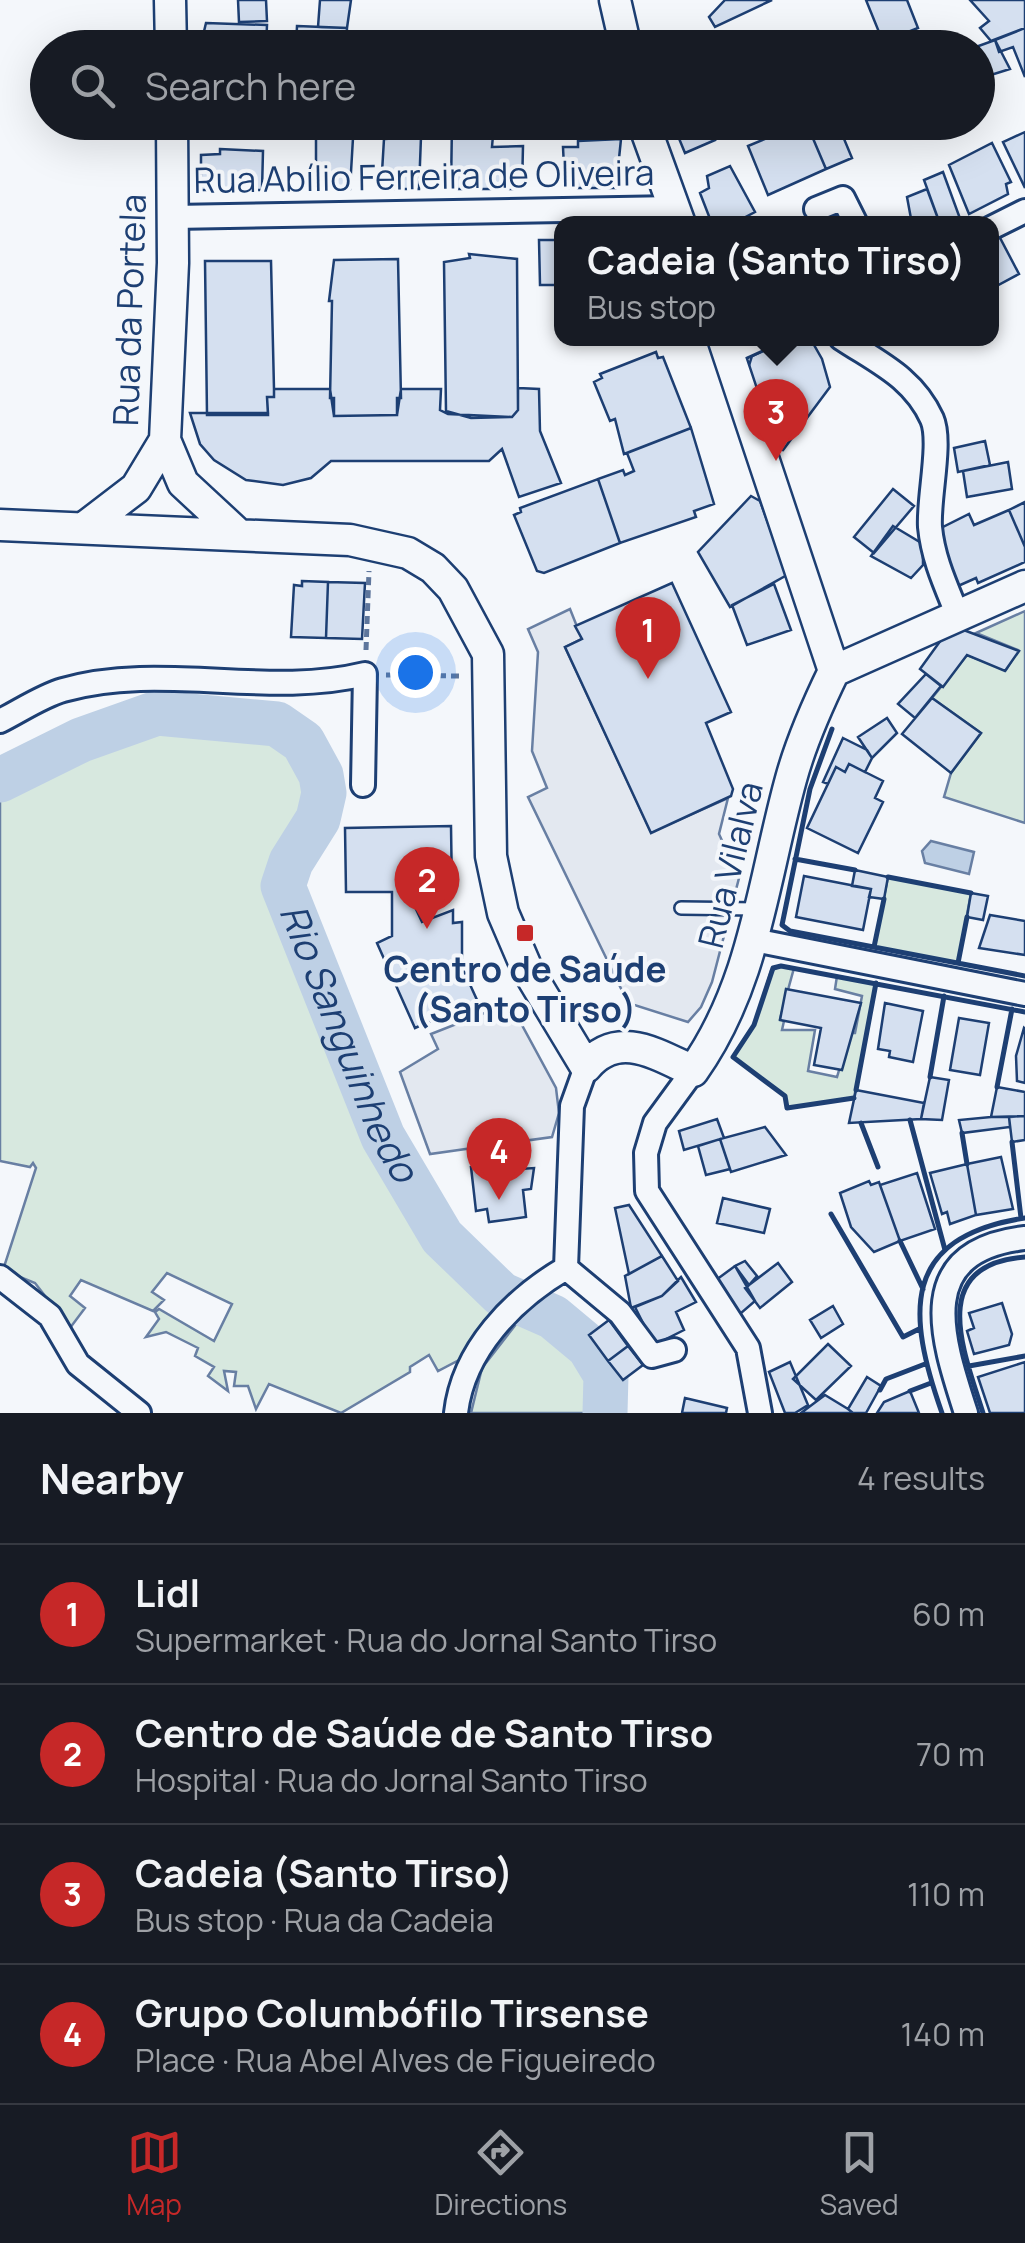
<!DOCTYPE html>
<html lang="en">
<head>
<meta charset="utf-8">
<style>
	body { margin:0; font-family:Manrope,sans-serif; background:#242831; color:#f1f3f6 }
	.you { position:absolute; left:415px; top:672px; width:35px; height:35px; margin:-25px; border:8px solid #fff; border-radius:50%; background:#1a73e8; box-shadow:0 0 0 15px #1a73e833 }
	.badge { display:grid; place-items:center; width:65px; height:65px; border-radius:50%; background:#c62828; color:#fff; font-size:32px; font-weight:700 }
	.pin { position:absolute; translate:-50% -82px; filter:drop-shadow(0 2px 5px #0008) }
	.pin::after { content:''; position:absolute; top:52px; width:35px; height:30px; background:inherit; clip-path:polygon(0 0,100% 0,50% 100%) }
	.popup { position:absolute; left:554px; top:216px; width:445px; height:130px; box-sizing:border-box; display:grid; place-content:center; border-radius:20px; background:#171b24; filter:drop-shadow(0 2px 8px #0005); font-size:32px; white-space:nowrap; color:#9ea1a6 }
	.popup b { font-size:38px; color:#f1f3f6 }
	.popup::after { content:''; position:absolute; left:50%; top:100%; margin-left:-20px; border:20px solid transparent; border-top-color:#171b24 }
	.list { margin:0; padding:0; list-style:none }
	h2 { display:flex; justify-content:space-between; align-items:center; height:130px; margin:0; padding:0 40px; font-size:42px }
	h2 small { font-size:32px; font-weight:400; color:#9ea1a6 }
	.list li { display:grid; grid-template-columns:65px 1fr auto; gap:30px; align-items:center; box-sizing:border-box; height:140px; padding:0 40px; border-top:2px solid #363941 }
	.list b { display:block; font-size:38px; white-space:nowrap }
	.list p { margin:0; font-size:32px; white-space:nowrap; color:#9ea1a6 }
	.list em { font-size:32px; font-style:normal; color:#9ea1a6 }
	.icon { flex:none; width:55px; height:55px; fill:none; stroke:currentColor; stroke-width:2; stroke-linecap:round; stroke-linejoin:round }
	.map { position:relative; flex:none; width:1025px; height:1413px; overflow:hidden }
	.search { position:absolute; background:#171b24; box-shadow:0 10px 40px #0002; left:30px; right:30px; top:30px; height:110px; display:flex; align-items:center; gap:25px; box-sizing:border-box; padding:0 35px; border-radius:55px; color:#9ea1a6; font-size:38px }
	.sheet { height:690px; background:#171b24 }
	nav { display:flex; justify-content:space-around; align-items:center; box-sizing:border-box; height:140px; border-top:2px solid #363941; background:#171b24; font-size:28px; color:#9ea1a6 }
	nav a { display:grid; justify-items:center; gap:5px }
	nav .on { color:#c62828 }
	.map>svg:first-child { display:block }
</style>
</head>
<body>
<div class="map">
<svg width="1025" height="1413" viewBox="0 0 1025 1413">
	<rect width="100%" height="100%" fill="#f4f7fb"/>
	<path fill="#d7e8df" stroke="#687fa3" stroke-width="2.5" d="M1025 611V823L944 797 951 773 981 733 932 698 967 655 1006 670 1018 650 976 633Z
		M160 718 263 728 293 741 313 770 319 790 313 816 275 886C321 999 398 1242 506 1303L459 1360 438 1371 429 1355 410 1367V1372L341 1413 269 1384 256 1409 248 1386H234L236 1372 224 1371 228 1391 208 1376 214 1367 195 1356 198 1348 166 1332 146 1337 159 1319 155 1312 159 1309 214 1341 232 1304 167 1273 152 1292 164 1300 153 1311 81 1280 70 1296 85 1308 70 1328 35 1283 3 1270 36 1168 33 1163 30 1167 0 1161V787Z
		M888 877 971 893 958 963 874 947Z
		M781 966 794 968 780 1019 784 1021 782 1030H815L808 1071 837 1077 850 1033H855L862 996 835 989 837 976 876 983 854 1098 787 1108 785 1096 733 1057 754 1025 771 971Z
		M527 1310C577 1335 601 1356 599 1413H471L482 1368Z"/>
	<path fill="#e3e8f0" stroke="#687fa3" stroke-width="2.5" d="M570 609 582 639 565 647 651 832 728 798 719 834 739 878 712 982 701 1007 688 1022 628 1003 528 797 547 788 532 751 538 652 528 629Z
		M510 1003 556 1088 559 1113 552 1137 430 1154 400 1072 438 1049 431 1034Z"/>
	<path fill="#bed0e5" stroke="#687fa3" stroke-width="2.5" d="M931 841 974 852 969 874 925 863 922 851Z"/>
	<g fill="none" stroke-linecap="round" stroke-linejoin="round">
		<path stroke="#bed0e5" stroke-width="45" id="s1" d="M0 780 81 740 157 713 277 724 303 742 321 775 324 793 318 819 291 862 283 886 383 1137 442 1237 501 1294 553 1317 589 1347 606 1375 605 1413"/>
	</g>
	<path fill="#d5e0f0" stroke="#1d3f73" stroke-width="2.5" d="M238 0H266L267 21 239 22Z
		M320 0H351L347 28 318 27Z
		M725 0H772L715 27 709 17Z
		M866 0H907L918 28 883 42Z
		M970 0H1025V28L991 41 980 28 989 21Z
		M206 23 267 25 266 48H200Z
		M297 26 347 28 346 48H296Z
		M1025 28V77L1013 47 999 52 995 40Z
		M995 40 1010 69 978 79V48H973Z
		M217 122H247L246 136 217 134Z
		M452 122 494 124 492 147 523 146 522 189H451Z
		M689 122H707L715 140 685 153 678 136 693 131Z
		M806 122H837L852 158 826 169Z
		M806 122 826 169 768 195 748 146Z
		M1025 132V188L1003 142Z
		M316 137 353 138 350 189H316Z
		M421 137 419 189H381L384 139Z
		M621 139 616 188H565L563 147H578V141Z
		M992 143 1011 182 1006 184 1008 194 969 214 949 165Z
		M220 149 263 151 262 190H201V155L220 154Z
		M730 166 755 212 732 224H712L700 193 709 188 707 176Z
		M943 172 962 224H940L924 180Z
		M927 189 940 224H912L907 197Z
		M998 234 1019 274 991 289V238Z
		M539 240H561V297H557V285H540Z
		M469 254 517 259 518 410 512 417 471 418 446 411 444 262 470 258Z
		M398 259 401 398H397V415L334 416V398H330L332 301H329L334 260Z
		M205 261H271L274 389V397H267L268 415H207Z
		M792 338H810L822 359 830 387 783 450 778 449 763 417 747 372 752 356Z
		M656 352 658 358 663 357 691 428 624 454 615 419 610 421 594 382 602 378 600 374Z
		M518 388 539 389 540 431 561 483 519 497 502 449 489 461H331L311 478 283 485 246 480 214 460 200 444 190 413H268L267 397H274V389H330L334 416 397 415 401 389H441L440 410 448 414 512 417 518 410Z
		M691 428 714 504 694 511 696 517 620 543 598 479 623 470 625 475 634 471 627 453Z
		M985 441 990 465 958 472 954 448Z
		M1008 462 1012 489 967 497 963 471Z
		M598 479 620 543 544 573 537 571 514 515 521 512 520 508Z
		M893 489 914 506 874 553 854 537Z
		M751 496 760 501 787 575 730 607 698 552Z
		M1025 502V547L1009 510Z
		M1009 510 1025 547V562L978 583 976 578 958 586 939 544V529L969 514 974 525Z
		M893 526 923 544V565L911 578 871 556Z
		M302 581 328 582 326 638 291 637 294 585 302 586Z
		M328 582 365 583 362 639 326 638Z
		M672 583 731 712 706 723 733 789 731 796 651 833 565 647 582 639 575 626Z
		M774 584 791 630 747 645 732 605Z
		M961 629 1019 651 1005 671 967 655 943 687 920 669 941 640Z
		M926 674 941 686 915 718 898 704Z
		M932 698 981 733 951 773 902 734Z
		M887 718 897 733 872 758 858 737Z
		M843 738 867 750 872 758 865 772 849 764 845 772 836 767 828 784 823 782Z
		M849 764 883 781 875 798 883 802 858 853 807 828 836 767 845 772Z
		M451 826 452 892H408L422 922 453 910V923L462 922V967L477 1000 415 1028 377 943 392 936V892H346L345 828Z
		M855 870 888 877 884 899 869 897 871 889 852 886Z
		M804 876 871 889 863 930 796 917Z
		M971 893 988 896 983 920 967 917Z
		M990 915 1025 921V955L979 948Z
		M786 989 861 1003 842 1070 814 1065 821 1028 780 1020Z
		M885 1003 923 1011 913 1062 889 1057 890 1051 878 1049Z
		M959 1018 989 1023 980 1075 950 1070Z
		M1024 1028 1025 1029V1083L1017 1081 1016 1056Z
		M930 1077 949 1080 942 1120 921 1119Z
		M997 1087 1025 1092V1116L991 1117Z
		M856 1090 924 1103 921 1119 849 1123Z
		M1025 1116V1140L1012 1142 1009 1117Z
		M991 1117H1009L1010 1127 962 1133 959 1120Z
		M717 1119 724 1138 684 1150 679 1131Z
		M765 1127 786 1155 731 1172 720 1139Z
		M720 1139 730 1169 706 1175 698 1146Z
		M1001 1157 1013 1209 976 1215 967 1164Z
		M519 1161 520 1169 534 1168 531 1189 523 1190 526 1217 489 1222 487 1209 476 1211 471 1167Z
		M967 1164 976 1215 950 1224 947 1212 942 1214 930 1173Z
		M917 1173 935 1229 900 1241 880 1185Z
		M869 1181 871 1185 879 1182 900 1241 874 1252 851 1227 840 1193Z
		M723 1198 770 1209 764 1233 717 1223Z
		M629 1205 662 1256 629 1274 615 1208Z
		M662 1256 678 1281 662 1296 631 1308 625 1276Z
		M745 1261 757 1276 749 1285 735 1266Z
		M778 1263 792 1282 760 1308 745 1288Z
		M735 1266 755 1301 740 1314 716 1280Z
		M681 1277 696 1302 676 1312 684 1330 654 1345 635 1307 662 1296Z
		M1002 1303 1012 1334 1009 1345 974 1354 967 1331 974 1328 969 1313Z
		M833 1306 843 1324 821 1338 810 1320Z
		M609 1320 628 1346 608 1361 589 1335Z
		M828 1344 851 1366 816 1400 793 1379Z
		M628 1346 643 1365 623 1380 608 1361Z
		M790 1362 808 1405 795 1413H785L769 1372Z
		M1025 1362V1413H990L978 1377Z
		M867 1377 881 1386 866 1413H853L848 1409Z
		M910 1391 919 1413H877L884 1402Z
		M825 1395 848 1409 853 1413H801Z
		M685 1398 727 1408 726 1413H682Z"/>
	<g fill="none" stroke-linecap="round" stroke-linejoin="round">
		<defs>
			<path id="service" d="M681 908 757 909"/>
			<path id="minor" d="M816 209 843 198 856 224
				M174 217 674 208
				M991 228 1025 211
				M841 338C877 362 913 377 932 419 942 442 928 499 930 527 933 559 946 586 958 616
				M728 353 761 338
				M0 721C20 711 42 696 63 690 160 662 267 698 365 674L363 785
				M754 940 1025 994
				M693 1071 655 1123 646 1153 647 1191 748 1348 760 1413
				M566 1268 572 1106 586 1067
				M566 1268 620 1313 652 1356 674 1350
				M0 1277 50 1316 78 1364 139 1413
				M456 1413C463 1350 513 1299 566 1268
				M966 1413C941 1336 913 1251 1025 1238"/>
			<path id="tertiary" d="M170 0 171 48
				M615 0 626 48
				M643 122 680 224
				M723 338 834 671
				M165 440 183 483 238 534
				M0 525 350 540 408 553 433 568 453 589 488 654 491 856 503 913 527 969 586 1067C618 1029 656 1054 693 1071 755 984 763 880 791 779 801 742 817 706 834 671
				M85 527 136 488 165 440 173 263 172 122
				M834 671 1025 586"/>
		</defs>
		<use href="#service" stroke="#1d3f73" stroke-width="16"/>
		<use href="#minor" stroke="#1d3f73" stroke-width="28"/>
		<use href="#tertiary" stroke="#1d3f73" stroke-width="35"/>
		<path stroke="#5e769c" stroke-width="5" stroke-dasharray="8 5" stroke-linecap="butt" d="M366 650 369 571
			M386 675 460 676"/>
		<use href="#service" stroke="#f4f7fb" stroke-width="11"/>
		<use href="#minor" stroke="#f4f7fb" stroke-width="22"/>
		<use href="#tertiary" stroke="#f4f7fb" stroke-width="30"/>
		<path stroke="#1d3f73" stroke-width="5" d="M832 729 810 789 782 925 790 931 1025 976
			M795 859 855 870
			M888 877 971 893
			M874 947 884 899
			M958 963 967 917
			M930 1077 944 996
			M997 1087 1012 1009
			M856 1090 876 983
			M854 1098 787 1108 785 1096 733 1057 754 1025 773 968 781 966 1025 1012
			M910 1120 945 1250
			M861 1123 878 1167
			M962 1133 967 1164
			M1012 1142 1021 1218
			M831 1214 903 1337 919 1329
			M900 1241 923 1289
			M969 1366 1025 1356
			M880 1390 886 1379 925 1364
			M910 1391 931 1383
			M942 1413C907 1314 900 1237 1025 1218
			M983 1413C964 1352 926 1264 1025 1257"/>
	</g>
	<rect fill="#c62828" stroke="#f4f7fb" stroke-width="4" x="515" y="923" width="20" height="20" rx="5"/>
	<g text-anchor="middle" stroke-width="8" stroke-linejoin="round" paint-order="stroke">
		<g font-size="35" fill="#1d3f73" stroke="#f4f7fb">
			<text transform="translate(424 177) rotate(-1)" y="12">Rua Abílio Ferreira de Oliveira</text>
			<text transform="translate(130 310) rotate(-88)" y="12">Rua da Portela</text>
			<text transform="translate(731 865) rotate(-76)" y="12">Rua Vilalva</text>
		</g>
		<g font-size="35" font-weight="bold" fill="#1d3f73" stroke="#f4f7fb">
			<text x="525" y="982">Centro de Saúde<tspan x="525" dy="40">(Santo Tirso)</tspan></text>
		</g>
		<g font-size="38" font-style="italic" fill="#1d3f73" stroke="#f4f7fb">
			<text dy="13" stroke="none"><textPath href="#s1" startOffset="652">Rio Sanguinhedo</textPath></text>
		</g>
	</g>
</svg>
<div class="you"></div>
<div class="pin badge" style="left:648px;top:679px">1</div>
<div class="pin badge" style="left:427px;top:929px">2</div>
<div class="pin badge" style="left:776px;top:461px">3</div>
<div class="popup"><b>Cadeia (Santo Tirso)</b>Bus stop</div>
<div class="pin badge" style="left:499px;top:1200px">4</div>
<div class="search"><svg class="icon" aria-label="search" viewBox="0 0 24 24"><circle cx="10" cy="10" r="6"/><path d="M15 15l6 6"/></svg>Search here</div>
</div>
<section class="sheet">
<h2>Nearby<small>4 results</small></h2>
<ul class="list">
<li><span class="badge">1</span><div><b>Lidl</b><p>Supermarket · Rua do Jornal Santo Tirso</p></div><em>60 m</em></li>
<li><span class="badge">2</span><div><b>Centro de Saúde de Santo Tirso</b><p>Hospital · Rua do Jornal Santo Tirso</p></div><em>70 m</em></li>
<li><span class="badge">3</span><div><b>Cadeia (Santo Tirso)</b><p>Bus stop · Rua da Cadeia</p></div><em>110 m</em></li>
<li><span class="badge">4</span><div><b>Grupo Columbófilo Tirsense</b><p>Place · Rua Abel Alves de Figueiredo</p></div><em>140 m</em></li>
</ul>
</section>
<nav>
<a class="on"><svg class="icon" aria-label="map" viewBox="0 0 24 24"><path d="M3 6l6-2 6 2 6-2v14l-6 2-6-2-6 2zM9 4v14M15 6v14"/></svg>Map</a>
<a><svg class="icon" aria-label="directions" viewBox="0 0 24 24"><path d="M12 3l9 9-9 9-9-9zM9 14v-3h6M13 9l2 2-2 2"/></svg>Directions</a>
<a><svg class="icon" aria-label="saved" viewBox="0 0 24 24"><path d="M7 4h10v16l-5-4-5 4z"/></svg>Saved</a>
</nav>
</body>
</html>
